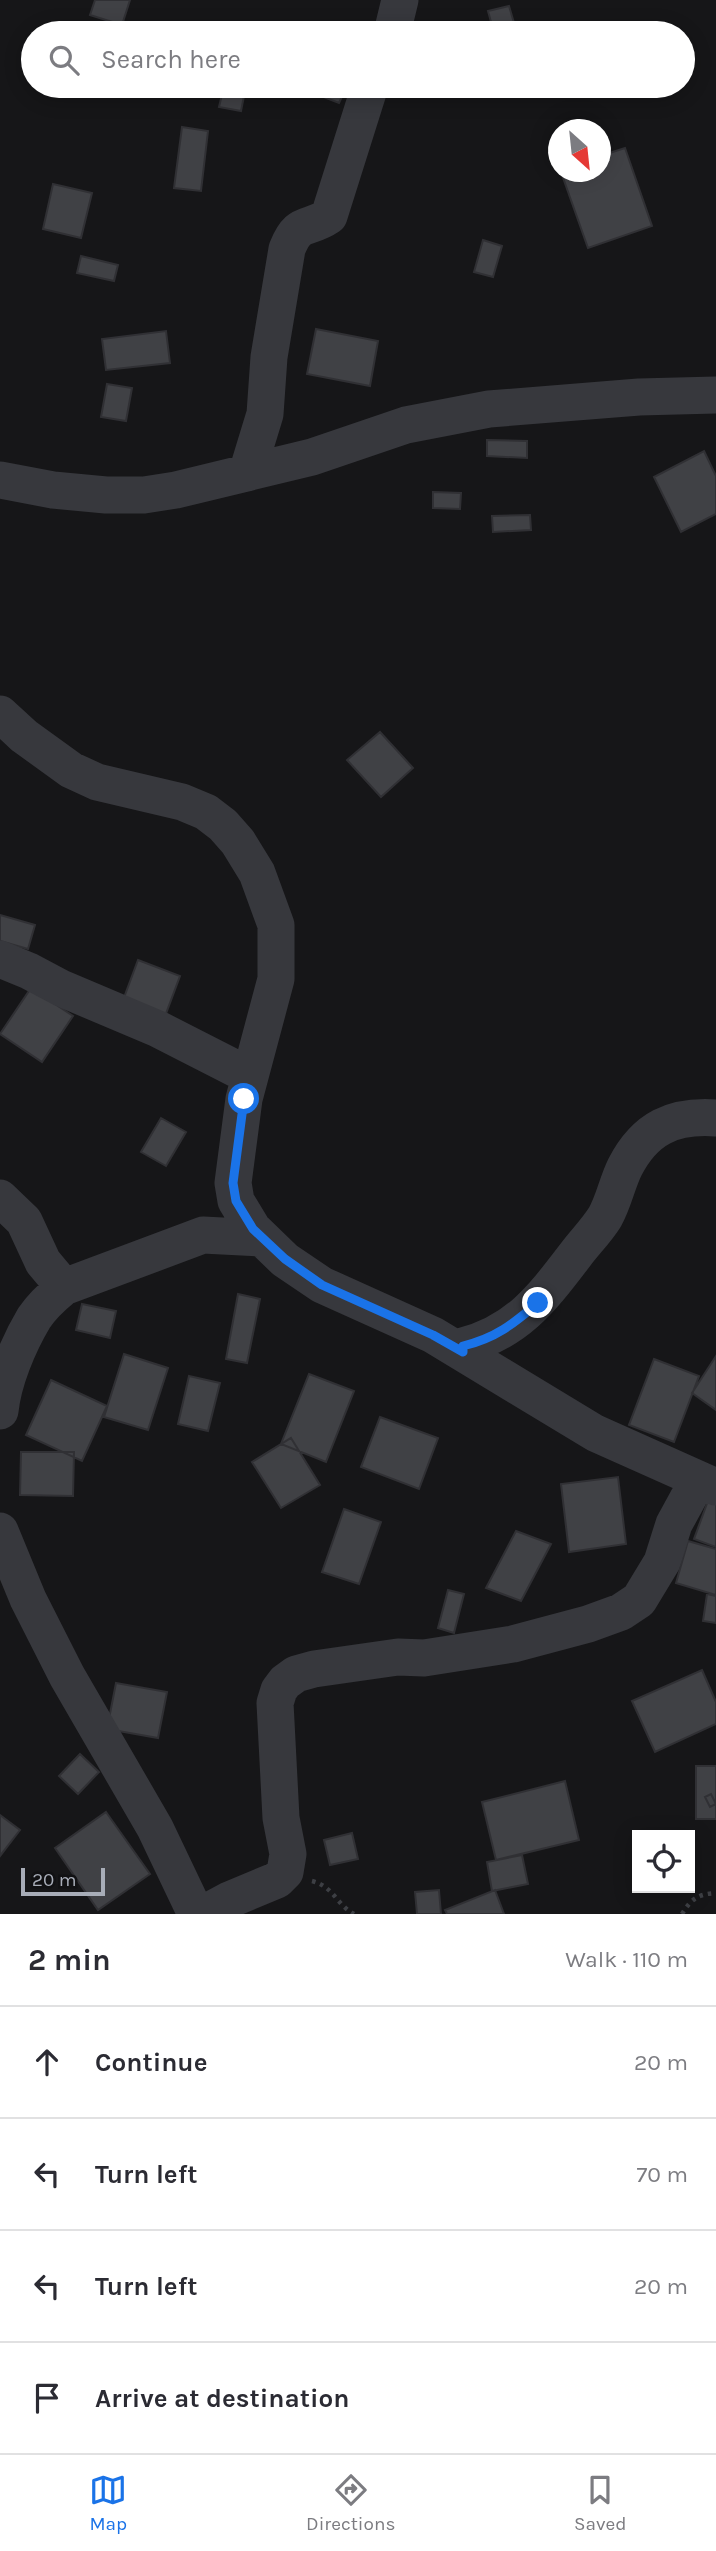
<!DOCTYPE html>
<html lang="en">
<head>
<meta charset="utf-8">
<style>
	body { margin:0; font-family:Karla,sans-serif; background:#f7f7f7; color:#2b2b33 }
	.controls { position:absolute; right:21px; bottom:21px; display:grid; overflow:hidden; border-radius:0px; box-shadow:0 4px 18px #0003 }
	.controls button { width:63px; height:63px; display:grid; place-items:center; padding:0; border:0; border-bottom:2px solid #e1e1e2; background:#fff; color:#2b2b33; font:35px sans-serif }
	.compass { position:absolute; left:548px; top:119px; width:63px; height:63px; border-radius:50%; background:#fff; box-shadow:0 4px 18px #0003; rotate:153deg }
	.scale { position:absolute; left:21px; bottom:18px; width:84px; box-sizing:border-box; padding-left:7px; border:4px solid #a8adb8; border-top:0; font-size:19px; line-height:24px; white-space:nowrap; color:#a8adb8; -webkit-text-stroke:5px #111113; paint-order:stroke }
	.stop { position:absolute; width:21px; height:21px; margin:-16px; border:5px solid #1a73e8; border-radius:50%; background:#fff }
	.stop.end { background:#1a73e8; border-color:#fff; box-shadow:0 2px 7px #0008 }
	.list { margin:0; padding:0; list-style:none }
	h2 { display:flex; justify-content:space-between; align-items:center; height:91px; margin:0; padding:0 28px; font-size:30px }
	h2 small { font-size:23px; font-weight:400; color:#7c7c81 }
	.list li { display:grid; grid-template-columns:46px 1fr auto; gap:21px; align-items:center; box-sizing:border-box; height:112px; padding:0 28px; border-top:2px solid #e1e1e2 }
	.list b { display:block; font-size:26px; white-space:nowrap }
	.list em { font-size:23px; font-style:normal; color:#7c7c81 }
	.icon { flex:none; width:38px; height:38px; fill:none; stroke:currentColor; stroke-width:2; stroke-linecap:round; stroke-linejoin:round }
	.map { position:relative; flex:none; width:716px; height:1914px; overflow:hidden }
	.search { position:absolute; background:#fff; box-shadow:0 4px 18px #0003; left:21px; right:21px; top:21px; height:77px; display:flex; align-items:center; gap:18px; box-sizing:border-box; padding:0 24px; border-radius:38px; color:#7c7c81; font-size:26px }
	.sheet { height:539px; background:#fff }
	nav { display:flex; justify-content:space-around; align-items:center; box-sizing:border-box; height:98px; border-top:2px solid #e1e1e2; background:#fff; font-size:19px; color:#7c7c81 }
	nav a { display:grid; justify-items:center; gap:4px }
	nav .on { color:#1a73e8 }
	.map>svg:first-child { display:block }
</style>
</head>
<body>
<div class="map">
<svg width="716" height="1914" viewBox="0 0 716 1914">
	<rect width="100%" height="100%" fill="#161618"/>
	<path fill="#404145" stroke="#303034" stroke-width="2" d="M95 0H130L122 25 90 15Z
		M509 6 517 33H494L488 11Z
		M555 24 557 33H521Z
		M224 86H246L241 111 219 107Z
		M310 86H347L339 103 308 91Z
		M182 127 208 131 201 191 174 188Z
		M625 148 652 226 588 248 561 172H600V156Z
		M53 184 92 193 81 238 43 229Z
		M483 240 502 246 493 277 474 272Z
		M81 256 118 265 114 281 77 273Z
		M316 329 378 341 370 386 307 374Z
		M166 331 170 363 106 370 102 339Z
		M107 384 132 388 126 421 101 417Z
		M487 440 527 441V458L487 456Z
		M704 451 716 476V514L681 532 654 477Z
		M433 492 461 493 460 509 433 508Z
		M530 515 531 530 493 532 492 516Z
		M380 732 413 768 381 797 347 760Z
		M0 915 35 925 28 949 0 941Z
		M138 960 180 976 164 1019 122 1003Z
		M31 988 73 1016 42 1062 0 1034Z
		M161 1118 186 1132 166 1166 141 1152Z
		M238 1294 260 1299 247 1363 226 1359Z
		M82 1304 116 1311 110 1338 76 1330Z
		M124 1354 168 1368 148 1430 104 1417Z
		M716 1356V1410L692 1393Z
		M654 1359 699 1376 674 1442 629 1425Z
		M309 1374 354 1391 326 1462 281 1444Z
		M189 1376 220 1383 208 1431 178 1424Z
		M51 1380 107 1406 82 1461 26 1435Z
		M380 1417 438 1438 419 1489 361 1467Z
		M291 1438 320 1485 281 1508 252 1462Z
		M21 1452H74L73 1496 20 1495Z
		M618 1477 626 1544 569 1552 561 1484Z
		M709 1498 716 1501V1547L694 1539Z
		M344 1509 381 1522 359 1584 322 1572Z
		M516 1531 551 1544 521 1601 486 1588Z
		M688 1541 716 1549V1595L676 1583Z
		M448 1590 464 1594 454 1633 438 1628Z
		M707 1594 716 1596V1623L703 1621Z
		M702 1670 716 1702V1724L655 1752 632 1701Z
		M116 1683 167 1692 158 1738 107 1729Z
		M80 1754 99 1772 78 1794 59 1776Z
		M696 1766H716V1819H696Z
		M565 1781 579 1840 496 1860 482 1802Z
		M711 1794 716 1804 710 1807 705 1797Z
		M106 1812 150 1874 98 1910 55 1848Z
		M0 1815 20 1830 0 1856Z
		M352 1833 358 1859 330 1865 324 1840Z
		M522 1855 528 1884 492 1891 487 1862Z
		M439 1890 441 1914H417L415 1892Z
		M495 1890 504 1914H447L445 1910Z"/>
	<g fill="none" stroke-linecap="round" stroke-linejoin="round">
		<path stroke="#3d3f44" stroke-width="4.5" stroke-dasharray="3.5 5" stroke-linecap="butt" d="M312 1881C333 1886 337 1905 354 1914
			M682 1914C691 1899 698 1894 716 1893"/>
		<path stroke="#37383d" stroke-width="37" d="M392 33 400 0
			M247 473 265 414 269 357 287 249C299 219 307 231 329 216L370 86
			M0 480 53 490 106 495H144L176 490 312 457 406 425 489 409 639 397 716 395
			M0 714 24 736 71 770 97 782 182 802 206 812 223 825 238 842 257 873 276 925V979L244 1099 233 1183 236 1201 253 1229 285 1260 322 1285 433 1335 595 1433 716 1487
			M0 959 29 971 61 988 158 1029 250 1076
			M0 1198 24 1221 43 1262 64 1287
			M463 1352V1346C518 1332 543 1297 576 1254 585 1242 597 1230 605 1217 614 1201 617 1183 625 1167 645 1128 673 1115 716 1118
			M0 1411C3 1381 18 1345 34 1318 42 1306 53 1296 64 1287L203 1235 262 1238
			M0 1531 28 1599 67 1676 155 1828 196 1914
			M203 1914 229 1900 277 1880 285 1872 288 1854 281 1818 275 1703 279 1690 285 1682 296 1674 314 1669 398 1657 424 1658 513 1644 588 1624 621 1612 639 1600 662 1562 674 1524 698 1480"/>
	</g>
	<g fill="none" stroke-linecap="round" stroke-linejoin="round">
		<path stroke="#1a73e8" stroke-width="9" d="M244 1099 233 1183 236 1201 253 1229 285 1259 322 1285 433 1335 463 1352V1346C496 1338 513 1324 538 1303"/>
	</g>
</svg>
<div class="controls">
<button><svg class="icon" aria-label="locate" viewBox="0 0 24 24"><circle cx="12" cy="12" r="6"/><path d="M12 2v4M12 18v4M2 12h4M18 12h4"/></svg></button>
</div>
<svg class="compass" viewBox="-18 -18 36 36"><path d="M0-13l5 13h-10z" fill="#e53935"/><path d="M0 13l5-13h-10z" fill="#7c7c81"/></svg>
<div class="scale">20 m</div>
<div class="stop" style="left:244px;top:1099px"></div>
<div class="stop end" style="left:538px;top:1303px"></div>
<div class="search"><svg class="icon" aria-label="search" viewBox="0 0 24 24"><circle cx="10" cy="10" r="6"/><path d="M15 15l6 6"/></svg>Search here</div>
</div>
<section class="sheet">
<h2>2 min<small>Walk · 110 m</small></h2>
<ul class="list">
<li><svg class="icon" aria-label="ahead" viewBox="0 0 24 24"><path d="M12 20V5M6 11l6-6 6 6"/></svg><div><b>Continue</b></div><em>20 m</em></li>
<li><svg class="icon" aria-label="left" viewBox="0 0 24 24"><path d="M17 20v-9H6M10 6l-5 5 5 5"/></svg><div><b>Turn left</b></div><em>70 m</em></li>
<li><svg class="icon" aria-label="left" viewBox="0 0 24 24"><path d="M17 20v-9H6M10 6l-5 5 5 5"/></svg><div><b>Turn left</b></div><em>20 m</em></li>
<li><svg class="icon" aria-label="arrive" viewBox="0 0 24 24"><path d="M6 21V4h12l-3 4 3 4H6"/></svg><div><b>Arrive at destination</b></div></li>
</ul>
</section>
<nav>
<a class="on"><svg class="icon" aria-label="map" viewBox="0 0 24 24"><path d="M3 6l6-2 6 2 6-2v14l-6 2-6-2-6 2zM9 4v14M15 6v14"/></svg>Map</a>
<a><svg class="icon" aria-label="directions" viewBox="0 0 24 24"><path d="M12 3l9 9-9 9-9-9zM9 14v-3h6M13 9l2 2-2 2"/></svg>Directions</a>
<a><svg class="icon" aria-label="saved" viewBox="0 0 24 24"><path d="M7 4h10v16l-5-4-5 4z"/></svg>Saved</a>
</nav>
</body>
</html>
